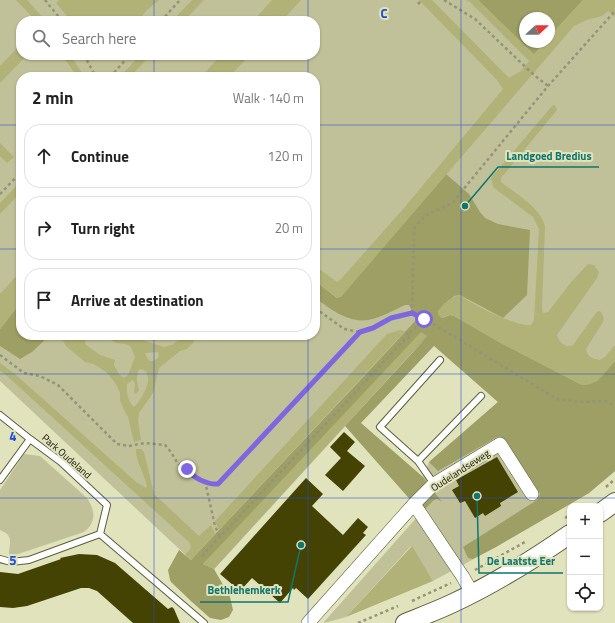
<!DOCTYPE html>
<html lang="en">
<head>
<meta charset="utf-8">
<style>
	body { margin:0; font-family:"Titillium Web",sans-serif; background:#f2f2f2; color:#222 }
	.controls { position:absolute; right:12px; bottom:12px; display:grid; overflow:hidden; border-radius:8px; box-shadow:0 1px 3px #0004 }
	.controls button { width:36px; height:36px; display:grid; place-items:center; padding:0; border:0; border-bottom:1px solid #e0e0e0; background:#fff; color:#222; font:20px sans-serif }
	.compass { position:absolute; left:519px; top:12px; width:36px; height:36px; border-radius:50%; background:#fff; box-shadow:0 1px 3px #0004; rotate:68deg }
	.stop { position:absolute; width:12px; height:12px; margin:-9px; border:3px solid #7e66e1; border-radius:50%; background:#fff }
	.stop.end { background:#7e66e1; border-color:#fff; box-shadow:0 1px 4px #0008 }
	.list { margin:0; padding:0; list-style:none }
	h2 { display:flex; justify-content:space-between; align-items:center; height:52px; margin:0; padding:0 16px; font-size:17px }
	h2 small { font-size:13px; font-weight:400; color:#767676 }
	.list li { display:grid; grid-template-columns:26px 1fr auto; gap:12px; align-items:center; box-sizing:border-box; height:64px; margin:0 8px 8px; padding:0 8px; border:1px solid #e0e0e0; border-radius:16px }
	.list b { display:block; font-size:15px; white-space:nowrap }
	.list em { font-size:13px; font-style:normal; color:#767676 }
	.icon { flex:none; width:22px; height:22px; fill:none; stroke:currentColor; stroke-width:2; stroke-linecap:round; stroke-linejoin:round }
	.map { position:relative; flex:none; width:615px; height:623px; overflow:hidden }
	.search { position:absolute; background:#fff; box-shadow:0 1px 3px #0004; left:16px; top:16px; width:304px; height:44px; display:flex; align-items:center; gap:10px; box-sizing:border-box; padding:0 14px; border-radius:16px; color:#767676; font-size:15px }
	.panel { position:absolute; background:#fff; box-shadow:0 1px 3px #0004; left:16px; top:72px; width:304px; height:268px; border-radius:16px }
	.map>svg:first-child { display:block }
</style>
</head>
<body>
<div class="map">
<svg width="615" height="623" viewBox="0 0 615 623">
	<rect width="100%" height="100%" fill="#e1e3bd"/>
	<path fill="#c0c198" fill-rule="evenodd" d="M0 0H615V471L589 493 496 547 433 581 411 546 346 617 324 623V622L426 507 433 501 437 499 441 501 423 477 429 462 498 402 434 345 427 337 208 576 0 381ZM525 18H549V42H525ZM21 21H315V55H21ZM21 77H315V335H21Z
		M24 454 40 456 87 498C95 510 97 522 84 532L9 557C8 545 16 536 0 530V490Z"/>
	<path fill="#9e9f64" d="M478 0H583L549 37V18H525V42H545L534 55Z
		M446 174 469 194 480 212 485 218 498 224 530 230 527 295 503 318 460 295 454 296 438 311 443 318 450 315 454 316 499 342 582 385 597 381 615 361V471L589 493 496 547 473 559 468 558 463 547 537 500 540 494 506 441 501 437H497L438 471 429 462 498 402 434 346 361 423 423 477 442 502 437 499 433 501 420 514 414 504 345 426 427 337 203 564 214 569 230 597 233 610 229 617 221 620 210 618 192 602 171 582 170 580 168 570 179 550 191 560 366 374 416 320 409 305H405C394 310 380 318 368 320 349 323 329 309 315 297V281L337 298Z
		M21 302V335H50L32 352 20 359 0 346V329Z"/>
	<path fill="#b1b277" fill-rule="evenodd" d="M16 0H27L46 21H36Z
		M59 0H159L147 10 138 21H71L56 3Z
		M192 0H204L184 21H172Z
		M272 0H301L282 21H253Z
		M419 0H432L509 78 521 71 529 61 469 1 465 0H478L534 54 545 42H549V37L583 0H615V17L608 11C602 18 595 17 587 20 582 22 578 24 574 26L341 297 338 298 315 281V266L337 282 341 279 404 208 503 89 496 79Z
		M21 44V55H27L0 83V66Z
		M62 55H70L85 77H77Z
		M140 55H151L130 77H120Z
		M221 55H250L229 77H201Z
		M555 105 557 110 501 178V182C517 195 539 206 545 226L542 309 543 313 548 312 572 281 588 264 594 265 599 272 597 278 557 335C560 343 564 348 573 345L596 313 598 311 601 312 604 318 603 322 586 349C587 357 593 359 600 360L605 357 615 345V361C606 371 597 386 582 385L499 342 454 316 450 315 441 318 438 314C439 306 452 296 460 295 471 304 518 328 531 325L534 320 539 229 533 217 493 187 491 178 552 106Z
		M0 143 14 157 7 163 0 156Z
		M21 181V192L0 214V203Z
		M21 271V302L0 329V294Z
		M400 330 405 331 219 530 215 521 387 334Z
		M421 332 427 336 214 569 203 564Z
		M60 335H87L85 344 100 355 115 360 114 365 119 374 124 378 128 375 135 357 131 347 126 344 116 343 107 338 95 335H127L164 347 172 345 185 335H192L194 342 187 349 180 351 159 368 153 393 139 413 138 421 141 440 134 442 128 417 123 408 120 400V393L116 384 106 372 94 364 85 362 66 346ZM158 352 159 354 158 358 153 361H149L145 353ZM140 369C158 372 142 400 134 407 128 402 126 391 127 384L133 380 135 384 134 392 136 394 139 390C137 383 135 374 140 369Z
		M0 363 15 374 136 482 146 488 147 487C145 475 135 460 136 449H141L144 452 154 494 199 536 211 525 215 534 191 560 185 555 191 548 190 543 6 375 0 371Z
		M412 546 433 581 346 617Z"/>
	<path fill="#444303" d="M344 432 355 442 347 451 365 466 343 491 325 475 341 458 330 447Z
		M497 457 518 492 500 503 501 506 485 516 483 513 475 518 465 501 460 503 452 490 459 486 456 480Z
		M306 478 323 494 312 506 343 535 358 518 368 527 363 533 366 535 308 599 296 588 294 590 293 588 280 603 252 578 240 591 220 574Z
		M79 554 97 555 115 563 168 609 172 607 174 609 180 623H133L97 591 89 588H81L27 606 13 608 0 607V572L18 574 61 559 60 558Z"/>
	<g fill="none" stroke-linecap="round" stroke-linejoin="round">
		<defs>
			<path id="service" d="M0 415 30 439
				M418 461 481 396
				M0 480 30 439 61 462 107 505 100 534
				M434 484 418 461 380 427 440 360
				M100 534 204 623
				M0 559 11 562 29 560 100 534"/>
			<path id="minor" d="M414 504 463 577 472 593
				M308 623 414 504 434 484 500 444 532 494"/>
			<path id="secondary" d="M600 513 615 502
				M405 623C420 617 436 611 451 604 490 586 534 559 570 534"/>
		</defs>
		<use href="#service" stroke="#5d5e3d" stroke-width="8"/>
		<use href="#minor" stroke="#5d5e3d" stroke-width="14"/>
		<use href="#secondary" stroke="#5d5e3d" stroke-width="20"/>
		<path stroke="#939478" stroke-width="2.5" stroke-dasharray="3 3" stroke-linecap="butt" d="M45 0 62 21
			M444 0 475 19 534 75 548 86
			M418 4 422 0
			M161 21 180 0
			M84 55 96 77
			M110 77 130 55
			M0 194 21 172
			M315 308 344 329 360 332 373 328 391 318 412 313 425 319 557 399 580 402 605 401 615 406
			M412 313 414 229C426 210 436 213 453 202L548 86 615 11
			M0 355 24 373 40 376 58 385 117 444 129 446 145 443 165 445 171 452 178 464 187 469 195 478 205 481 211 484H218L360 332
			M205 481 215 526 220 537
			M606 487 615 479
			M565 518 570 515
			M202 556 407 337 410 338 407 333H410L425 319
			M475 570 525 542
			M412 601 451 583
			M358 623 398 606"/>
		<use href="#service" stroke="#fff" stroke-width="6"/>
		<use href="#minor" stroke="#fff" stroke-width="13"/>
		<use href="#secondary" stroke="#fff" stroke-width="18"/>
	</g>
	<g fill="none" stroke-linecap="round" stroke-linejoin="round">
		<path stroke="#7e66e1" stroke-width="5" d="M187 469C193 478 208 485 218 484L360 332 373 328 391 318 412 313 424 319"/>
	</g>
	<path fill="none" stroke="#1d4ed8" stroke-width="1" stroke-opacity="0.55" d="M154 0V21M308 0V21M461 0V623M154 55V77M308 55V77M0 125H21M315 125H615M0 249H21M315 249H615M154 335V623M308 335V623M0 374H615M0 498H615"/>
	<g text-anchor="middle" stroke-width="4" stroke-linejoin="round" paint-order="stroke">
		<g font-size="10" fill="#111105" stroke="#e1e3bd">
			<text transform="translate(67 456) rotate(41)" y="4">Park Oudeland</text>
			<text transform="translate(460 470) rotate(-33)" y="4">Oudelandseweg</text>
		</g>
	</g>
	<g font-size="13" text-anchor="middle" font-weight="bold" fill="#1d4ed8" stroke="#e1e3bd" stroke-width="4" stroke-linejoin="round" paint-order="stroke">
		<text x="384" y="18">C</text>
		<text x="13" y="441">4</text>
		<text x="13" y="565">5</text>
	</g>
	<path fill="none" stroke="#0f766e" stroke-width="1.5" d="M465 206L498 167H599M477 496L479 573H563M301 545L288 602H200"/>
	<g fill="#0f766e" stroke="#e1e3bd" stroke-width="1.5">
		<circle cx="465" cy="206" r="4"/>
		<circle cx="477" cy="496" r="4"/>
		<circle cx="301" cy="545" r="4"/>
	</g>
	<g font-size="11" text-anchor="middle" font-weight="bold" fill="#0f766e" stroke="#e1e3bd" stroke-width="4" stroke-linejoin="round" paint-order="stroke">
		<text x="549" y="160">Landgoed Bredius</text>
		<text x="521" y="565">De Laatste Eer</text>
		<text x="244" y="594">Bethlehemkerk</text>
	</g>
</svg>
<div class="controls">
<button>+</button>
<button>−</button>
<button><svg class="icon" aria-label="locate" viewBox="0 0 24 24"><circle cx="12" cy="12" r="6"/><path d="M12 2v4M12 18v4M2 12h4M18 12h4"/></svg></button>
</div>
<svg class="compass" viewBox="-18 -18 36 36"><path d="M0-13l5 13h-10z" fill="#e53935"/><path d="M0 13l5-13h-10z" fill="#767676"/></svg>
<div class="stop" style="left:424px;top:319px"></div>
<div class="stop end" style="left:187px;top:469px"></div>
<div class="search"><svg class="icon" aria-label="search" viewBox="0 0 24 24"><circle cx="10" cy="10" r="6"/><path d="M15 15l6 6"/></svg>Search here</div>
<section class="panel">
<h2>2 min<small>Walk · 140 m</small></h2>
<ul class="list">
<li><svg class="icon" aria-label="ahead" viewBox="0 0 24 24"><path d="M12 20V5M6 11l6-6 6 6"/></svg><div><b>Continue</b></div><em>120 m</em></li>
<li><svg class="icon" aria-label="right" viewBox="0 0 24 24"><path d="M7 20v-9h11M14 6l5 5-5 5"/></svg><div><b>Turn right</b></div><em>20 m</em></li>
<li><svg class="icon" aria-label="arrive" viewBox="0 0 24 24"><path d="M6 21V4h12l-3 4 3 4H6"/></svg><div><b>Arrive at destination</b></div></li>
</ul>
</section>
</div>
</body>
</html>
